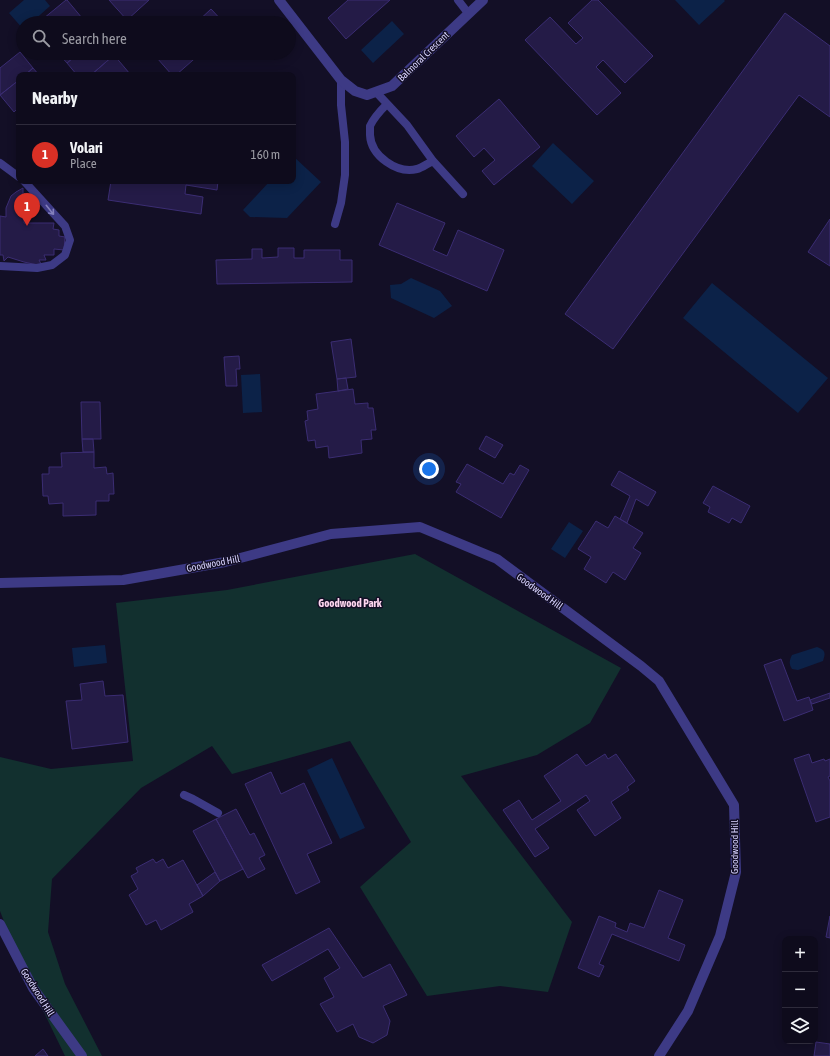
<!DOCTYPE html>
<html lang="en">
<head>
<meta charset="utf-8">
<style>
	body { margin:0; font-family:"Asap Condensed",sans-serif; background:#171425; color:#f1f3f6 }
	.controls { position:absolute; right:12px; bottom:12px; display:grid; overflow:hidden; border-radius:8px; box-shadow:0 2px 10px #0003 }
	.controls button { width:36px; height:36px; display:grid; place-items:center; padding:0; border:0; border-bottom:1px solid #2e2b3b; background:#0e0b1c; color:#f1f3f6; font:20px sans-serif }
	.you { position:absolute; left:429px; top:469px; width:14px; height:14px; margin:-10px; border:3px solid #fff; border-radius:50%; background:#1a73e8; box-shadow:0 0 0 6px #1a73e833 }
	.badge { display:grid; place-items:center; width:26px; height:26px; border-radius:50%; background:#d93025; color:#fff; font-size:13px; font-weight:700 }
	.pin { position:absolute; translate:-50% -33px; filter:drop-shadow(0 1px 2px #0008) }
	.pin::after { content:''; position:absolute; top:21px; width:14px; height:12px; background:inherit; clip-path:polygon(0 0,100% 0,50% 100%) }
	.list { margin:0; padding:0; list-style:none }
	h2 { display:flex; justify-content:space-between; align-items:center; height:52px; margin:0; padding:0 16px; font-size:17px }
	h2 small { font-size:13px; font-weight:400; color:#9b9ba3 }
	.list li { display:grid; grid-template-columns:26px 1fr auto; gap:12px; align-items:center; box-sizing:border-box; height:60px; padding:0 16px; border-top:1px solid #2e2b3b }
	.list b { display:block; font-size:15px; white-space:nowrap }
	.list p { margin:0; font-size:13px; white-space:nowrap; color:#9b9ba3 }
	.list em { font-size:13px; font-style:normal; color:#9b9ba3 }
	.icon { flex:none; width:22px; height:22px; fill:none; stroke:currentColor; stroke-width:2; stroke-linecap:round; stroke-linejoin:round }
	.map { position:relative; flex:none; width:830px; height:1056px; overflow:hidden }
	.search { position:absolute; background:#0e0b1c; box-shadow:0 2px 10px #0003; left:16px; top:16px; width:280px; height:44px; display:flex; align-items:center; gap:10px; box-sizing:border-box; padding:0 14px; border-radius:22px; color:#9b9ba3; font-size:15px }
	.panel { position:absolute; background:#0e0b1c; box-shadow:0 2px 10px #0003; left:16px; top:72px; width:280px; height:112px; border-radius:8px }
	.map>svg:first-child { display:block }
</style>
</head>
<body>
<div class="map">
<svg width="830" height="1056" viewBox="0 0 830 1056">
	<rect width="100%" height="100%" fill="#130f26"/>
	<path fill="#12302f" d="M415 554 621 668 590 723 537 755 461 776 572 922 548 992 500 986 427 996 360 887 411 842 350 741 232 774 212 746 141 788 52 879 48 932 65 984 102 1056H65L21 965 0 911V757L51 769 133 761 116 603 227 590Z"/>
	<path fill="#0c2248" d="M24 0H45L50 6 31 23H23V29L9 13Z
		M675 0H724L725 1 699 25Z
		M392 21 404 34 373 63 361 50Z
		M553 143 594 181 572 204 532 166Z
		M293 156 321 182 287 218 250 217 243 210 270 181H293Z
		M411 278 440 291 452 306 434 318 391 298 390 285 401 284Z
		M712 283 828 378 798 413 683 318Z
		M260 374 262 412 243 413 241 375Z
		M569 522 583 531 565 558 551 549Z
		M105 645 107 663 74 667 72 648Z
		M817 647C825 650 826 652 823 661L798 670 792 669C789 664 789 661 792 655Z
		M332 758 365 828 340 839 307 770Z"/>
	<path fill="#241b47" stroke="#3b2d73" d="M66 0H67L82 18 77 23H38Z
		M109 0H149L127 20Z
		M348 0H390L346 39 328 18Z
		M592 0H598L653 56 625 83 603 60 596 67 621 93 597 115 525 40 550 17 576 44 583 38 568 23Z
		M211 9 224 23H196Z
		M785 13 830 46V117L799 95 613 349 565 314Z
		M20 52 33 68 25 75H19V80L0 95V68Z
		M58 53H79L67 63Z
		M79 53H112L114 55 91 75H77L67 63Z
		M162 53H201L176 75H172L157 58Z
		M114 55 130 74 91 75Z
		M33 68 39 75H25Z
		M19 80V107L14 112 0 95Z
		M499 99 540 147 494 185 482 171 495 160 484 148 474 157 456 136Z
		M111 181H218L217 190 186 185 185 194 203 197 201 214 108 200Z
		M23 188V196L25 193 24 223H54L53 229 59 230V236L65 237 64 250 54 249V255H44L46 260H39L42 266 24 262 8 257 4 261 3 255H0V216L6 217V208L11 196 16 192Z
		M397 203 445 223 433 250 447 256 458 230 504 250 487 291 379 245Z
		M830 219V266L808 252Z
		M278 248H294V258H304V250H340V260H352V282L217 284 216 260 252 259V249H262V258L278 257Z
		M351 339 356 377 337 379 331 342Z
		M239 356 240 369H236L237 386H226L224 357Z
		M346 378 348 389 338 391 337 379Z
		M353 389 355 404 368 403V408H373L376 430H371L372 439 361 440 362 453 329 458 328 446 316 448 315 440 308 441 305 421 308 420 307 411 318 409 316 394Z
		M81 402H100L101 439H82Z
		M486 436 503 445 495 458 479 449Z
		M82 439H93L94 452H83Z
		M94 452V468L106 467 107 474 113 473 114 494H109V501H96V515L63 516V503L49 504 48 496H43L42 474H49V467H62L61 453Z
		M467 464 503 484 510 473 514 475 520 465 529 470 501 518 456 492 461 484 456 482Z
		M619 471 656 492 648 506 636 499 627 523 620 519 630 496 611 485Z
		M713 486 750 506 741 523 732 518 729 523 708 512 710 507 703 503Z
		M615 516 643 533 633 548 641 553 625 580 613 572 606 583 584 569 591 557 578 549 596 521 608 528Z
		M781 659 797 701 809 697 813 710 784 721 764 665Z
		M103 681 105 696 123 695 128 742 72 749 66 701 82 700 80 684Z
		M830 693V698L812 704 810 700Z
		M577 754 586 766 605 754 608 759 616 754 635 781 627 787 629 790 611 802 621 818 595 836 577 810 590 801 586 795 535 829 549 848 535 857 503 810 519 800 532 820 561 801 544 776Z
		M809 754 812 763 824 759 825 761 830 759V776L828 777 830 781V817L816 822 794 759Z
		M271 772 281 794 304 783 332 843 307 854 320 882 296 894 245 784Z
		M236 809 250 835 254 833 265 855 259 858 265 869 248 878 216 819Z
		M216 819 243 869 220 881 193 831Z
		M153 859 156 863 163 859 168 868 183 860 203 896 189 904 193 912 161 930 156 920 146 925 129 895 138 889 131 876 138 872 136 868Z
		M215 872 220 881 203 896 197 885Z
		M659 890 683 900 668 938 685 945 679 961 612 934 599 964 604 966 599 977 578 968 599 916 616 923 615 927 627 932 630 923 644 928Z
		M830 916V938L826 937Z
		M329 928 363 978 390 964 407 995 383 1006 390 1021 387 1035 373 1043 359 1037 353 1024 337 1032 320 1004 334 997 324 978 340 968 328 949 272 981 262 965Z
		M816 1042 830 1044V1056H814Z
		M43 1049 48 1056H35Z"/>
	<g fill="none" stroke-linecap="round" stroke-linejoin="round">
		<path stroke="#3d3a85" stroke-width="8" d="M458 0 468 13
			M376 92 407 125 433 161 463 194
			M387 104C380 111 374 117 370 126 370 129 370 132 370 135 371 156 397 174 417 169 422 168 428 163 433 161
			M0 163 19 177
			M335 224 341 203 345 175V142L341 105V80
			M0 266 37 268 52 265 65 255 70 240 65 226 24 181
			M184 795 193 799 218 813"/>
		<path stroke="#3d3a85" stroke-width="10" d="M279 0 341 80 355 91 367 95 392 86 483 0
			M0 583 123 580 225 562 331 534 420 527 497 559 641 666 659 681 734 805 736 872 720 936 688 1011 659 1056
			M0 924 33 988 82 1056"/>
	</g>
	<defs><path id="oneway-shaft" d="M-6 0H5M1.5-3L5.5 0L1.5 3" fill="none" stroke-width="1.6" stroke-linecap="round" stroke-linejoin="round"/></defs>
	<use stroke="#837fbc" href="#oneway-shaft" transform="translate(50 210) rotate(51)"/>
	<g text-anchor="middle" stroke-width="3" stroke-linejoin="round" paint-order="stroke">
		<g font-size="10" fill="#d9d4ff" stroke="#130f26">
			<text transform="translate(423 56) rotate(-44)" y="4">Balmoral Crescent</text>
			<text transform="translate(213 563) rotate(-11)" y="4">Goodwood Hill</text>
			<text transform="translate(540 591) rotate(36)" y="4">Goodwood Hill</text>
			<text transform="translate(734 847) rotate(-90)" y="4">Goodwood Hill</text>
			<text transform="translate(38 992) rotate(58)" y="4">Goodwood Hill</text>
		</g>
		<g font-size="11" font-weight="bold" fill="#ffd6f0" stroke="#130f26">
			<text x="350" y="607">Goodwood Park</text>
		</g>
	</g>
</svg>
<div class="controls">
<button>+</button>
<button>−</button>
<button><svg class="icon" aria-label="layers" viewBox="0 0 24 24"><path d="M12 4l9 5-9 5-9-5zM3 14l9 5 9-5"/></svg></button>
</div>
<div class="you"></div>
<div class="pin badge" style="left:27px;top:226px">1</div>
<div class="search"><svg class="icon" aria-label="search" viewBox="0 0 24 24"><circle cx="10" cy="10" r="6"/><path d="M15 15l6 6"/></svg>Search here</div>
<section class="panel">
<h2>Nearby<small></small></h2>
<ul class="list">
<li><span class="badge">1</span><div><b>Volari</b><p>Place</p></div><em>160 m</em></li>
</ul>
</section>
</div>
</body>
</html>
